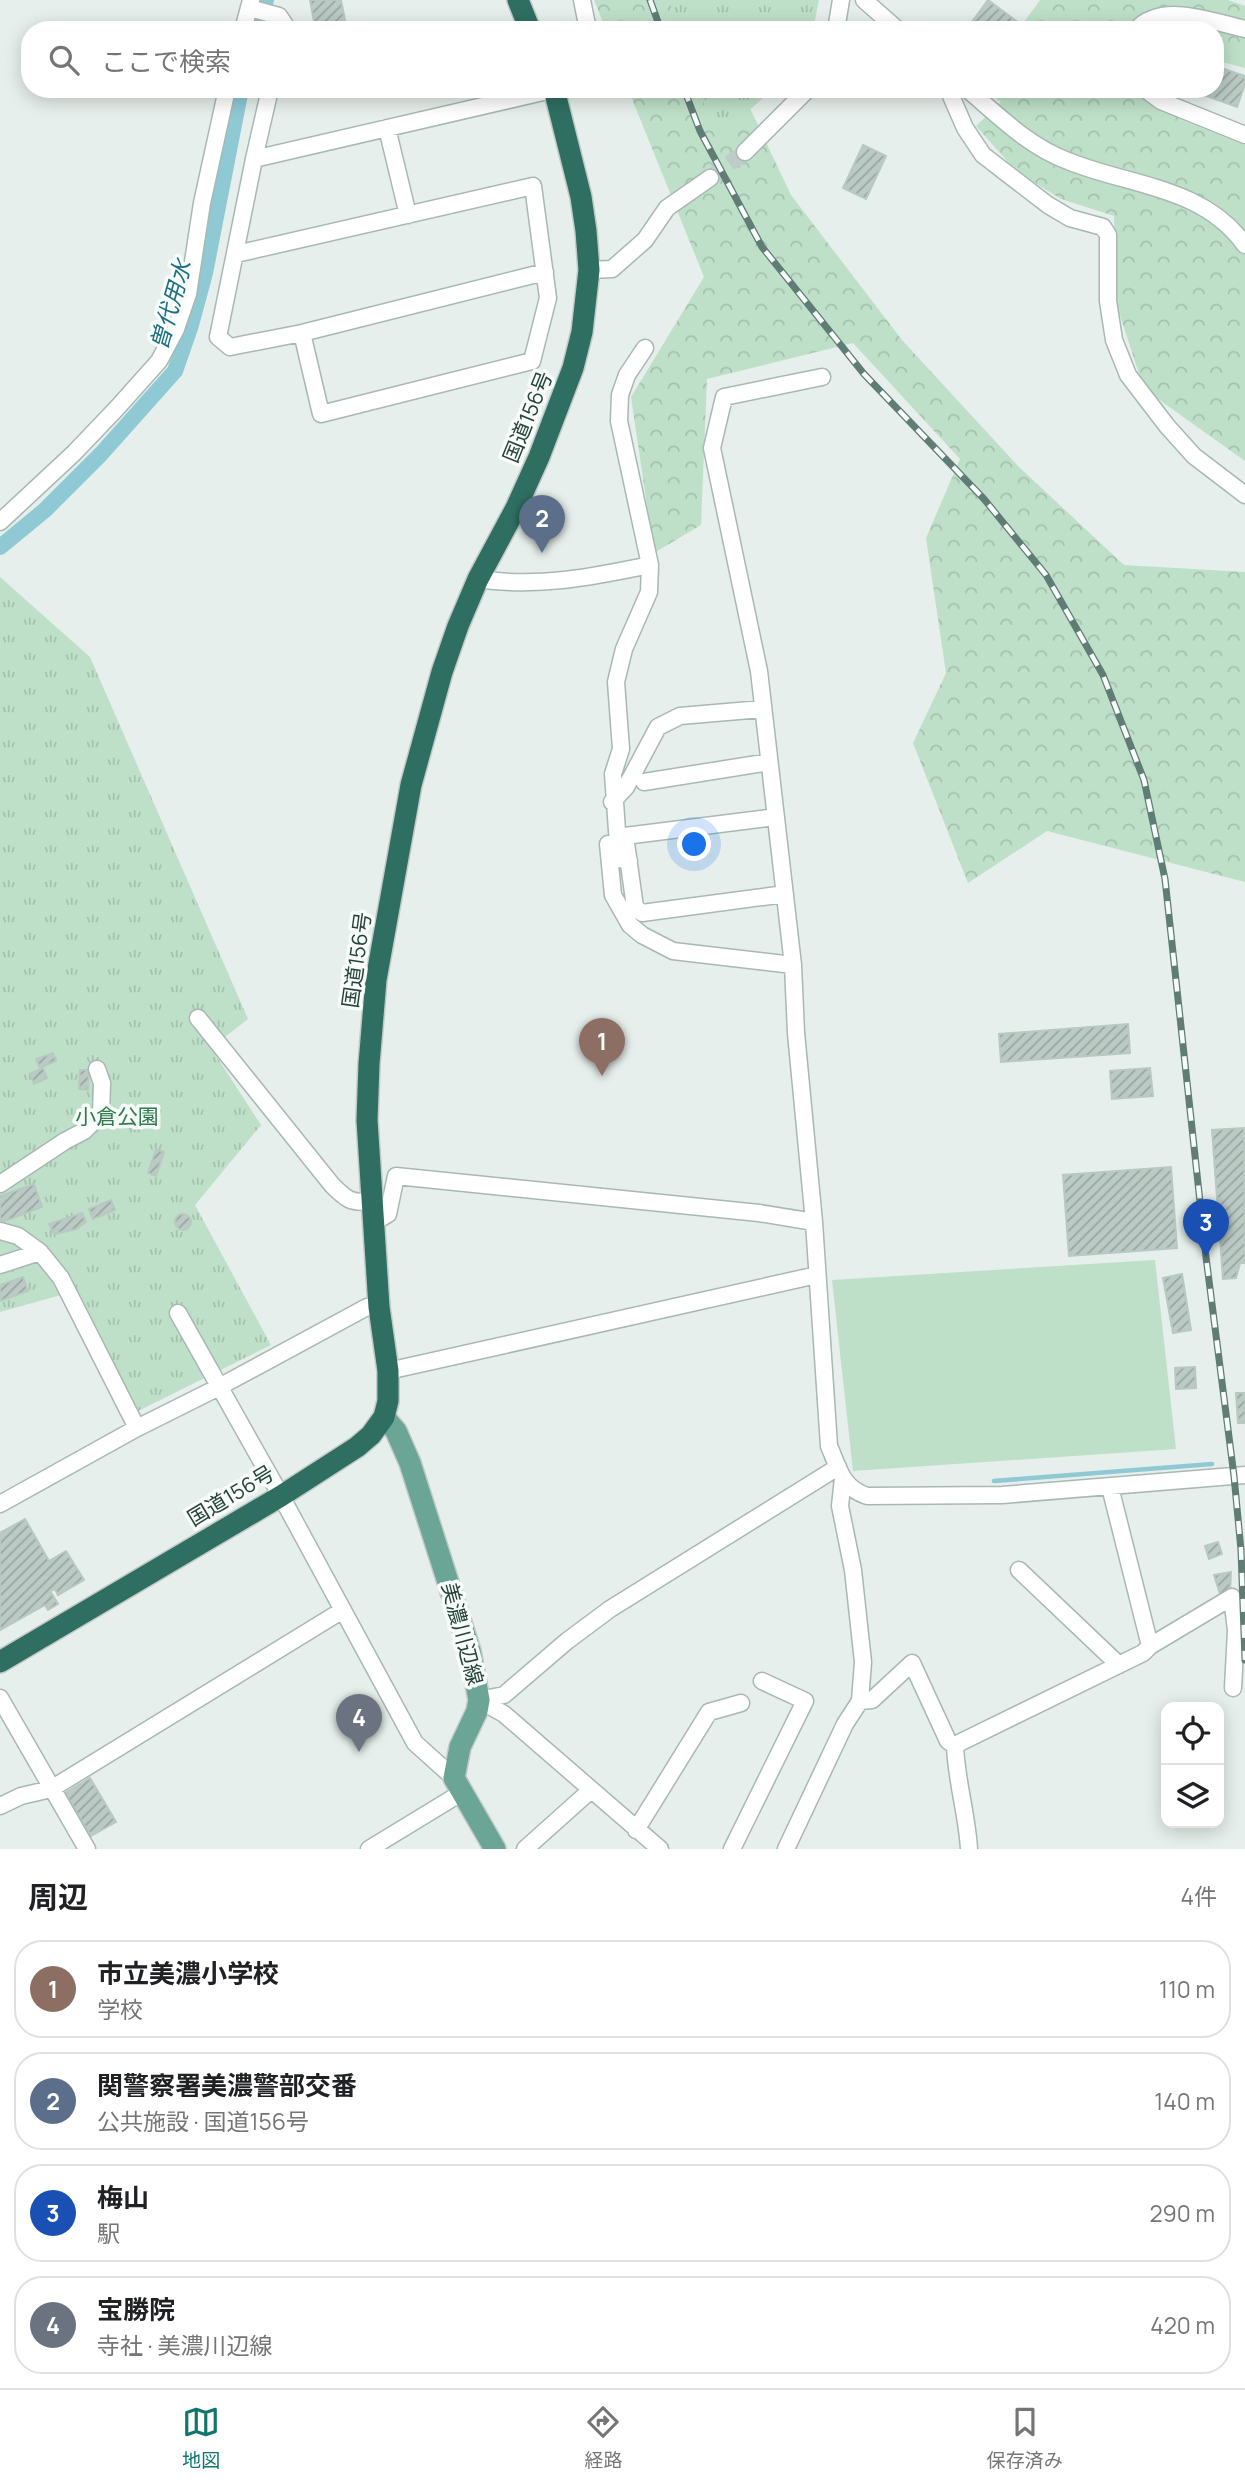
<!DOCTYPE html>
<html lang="ja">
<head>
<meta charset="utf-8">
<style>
	body { margin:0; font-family:Manrope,"Noto Sans JP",sans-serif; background:#f2f2f2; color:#202124 }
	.controls { position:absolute; right:21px; bottom:21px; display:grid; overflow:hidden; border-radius:14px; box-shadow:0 4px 18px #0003 }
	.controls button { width:63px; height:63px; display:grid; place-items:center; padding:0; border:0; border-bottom:2px solid #e0e0e0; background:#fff; color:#202124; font:35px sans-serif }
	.you { position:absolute; left:695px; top:845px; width:24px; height:24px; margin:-18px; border:5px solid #fff; border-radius:50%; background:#1a73e8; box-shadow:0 0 0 10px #1a73e833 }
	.badge { display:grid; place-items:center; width:46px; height:46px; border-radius:50%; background:#0f766e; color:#fff; font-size:23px; font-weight:700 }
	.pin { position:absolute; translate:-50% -58px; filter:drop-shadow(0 2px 4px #0008) }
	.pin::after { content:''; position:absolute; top:37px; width:24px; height:21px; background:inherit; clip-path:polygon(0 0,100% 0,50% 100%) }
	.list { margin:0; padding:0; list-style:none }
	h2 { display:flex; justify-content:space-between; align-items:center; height:91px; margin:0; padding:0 28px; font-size:30px }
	h2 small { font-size:23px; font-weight:400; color:#757577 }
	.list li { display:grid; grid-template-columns:46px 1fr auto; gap:21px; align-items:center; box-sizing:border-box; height:98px; margin:0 14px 14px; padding:0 14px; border:2px solid #e0e0e0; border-radius:28px }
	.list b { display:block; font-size:26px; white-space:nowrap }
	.list p { margin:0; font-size:23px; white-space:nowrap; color:#757577 }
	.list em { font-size:23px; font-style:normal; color:#757577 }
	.icon { flex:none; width:38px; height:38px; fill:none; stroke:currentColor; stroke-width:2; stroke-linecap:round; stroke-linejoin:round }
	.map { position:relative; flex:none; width:1245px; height:1849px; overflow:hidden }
	.search { position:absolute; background:#fff; box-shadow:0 4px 18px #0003; left:21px; right:21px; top:21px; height:77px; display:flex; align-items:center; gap:18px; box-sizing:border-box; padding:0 24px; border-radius:28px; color:#757577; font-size:26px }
	.sheet { height:539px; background:#fff }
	nav { display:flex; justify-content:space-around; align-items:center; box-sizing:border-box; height:98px; border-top:2px solid #e0e0e0; background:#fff; font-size:19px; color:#757577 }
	nav a { display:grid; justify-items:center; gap:4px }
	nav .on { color:#0f766e }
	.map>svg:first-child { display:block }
</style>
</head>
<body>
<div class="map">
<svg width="1245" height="1849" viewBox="0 0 1245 1849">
	<defs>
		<pattern id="forest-crowns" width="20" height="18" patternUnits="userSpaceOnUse" patternTransform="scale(1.75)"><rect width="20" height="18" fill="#bfe0c8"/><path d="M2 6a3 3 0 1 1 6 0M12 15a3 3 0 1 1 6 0" fill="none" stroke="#a4c1ad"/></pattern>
		<pattern id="park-tufts" width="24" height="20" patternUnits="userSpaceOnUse" patternTransform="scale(1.75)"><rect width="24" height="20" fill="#bfe0c8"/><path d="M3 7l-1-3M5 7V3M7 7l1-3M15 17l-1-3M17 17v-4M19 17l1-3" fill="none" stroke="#a4c1ad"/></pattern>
		<pattern id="building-hatch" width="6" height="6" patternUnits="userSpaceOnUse" patternTransform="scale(1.75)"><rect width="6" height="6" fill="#bbcac4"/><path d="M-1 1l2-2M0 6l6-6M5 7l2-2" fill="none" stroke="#98a6a0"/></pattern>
	</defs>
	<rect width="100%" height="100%" fill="#e6efeb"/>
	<path fill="url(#forest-crowns)" d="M594 0H752L788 30H606Z
		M1040 0H1228L1245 6V68L1215 60V30H1018Z
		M628 89H757L746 100 791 195 902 340 1019 467 1124 565 1245 572V882L1047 831 968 883 913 743 946 673 926 538 960 459 853 343 707 379 701 525 654 553 631 397 704 277Z
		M984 89H1146L1182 120 1245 145V461L1144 389 1115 300 1114 216 1061 199 1016 171 976 126 1001 102Z"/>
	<path fill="url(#park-tufts)" d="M669 0H819L813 30H679Z
		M699 89H773L716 140Z
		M0 577 90 657 248 1019 211 1048 261 1125 195 1205 271 1345 136 1412 68 1293 0 1312Z"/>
	<path fill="#bfe0c8" d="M1155 1260 1176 1449 853 1471 832 1280Z"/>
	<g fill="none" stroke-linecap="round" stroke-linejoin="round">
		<path stroke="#8ec9d4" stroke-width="4.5" d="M994 1481 1212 1464"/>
		<path stroke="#8ec9d4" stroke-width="16" d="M258 30 266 0
			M0 547 45 510 101 454 175 371 191 325 205 273 241 89"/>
	</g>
	<path fill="url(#building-hatch)" stroke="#b8c9c2" stroke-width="2" d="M310 0H341L345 20 315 27Z
		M988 0 1019 23 1014 30H966Z
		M1215 66 1245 76V84L1237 107 1190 90 1215 89Z
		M863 145 886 156 866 199 843 188Z
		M1128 1024 1130 1053 1001 1062 999 1034Z
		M53 1053 56 1061 40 1068 36 1059Z
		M43 1068 47 1078 34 1084 30 1074Z
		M1150 1068 1153 1096 1112 1099 1110 1071Z
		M80 1070H89L88 1090 79 1089Z
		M1244 1128 1245 1263H1240L1236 1278 1223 1279 1212 1130Z
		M156 1149 164 1152 156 1176 148 1173Z
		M1171 1167 1177 1248 1069 1256 1063 1175Z
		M34 1184 42 1207 0 1223V1196Z
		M111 1200 115 1210 93 1219 89 1209Z
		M82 1213 86 1222 76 1229 54 1234 49 1224Z
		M175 1222a8 8 0 1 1 16 0a8 8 0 1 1-16 0Z
		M1182 1274 1191 1330 1173 1333 1163 1278Z
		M23 1277 28 1291 0 1301V1285Z
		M1195 1367 1196 1388 1176 1389 1175 1368Z
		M1236 1393H1245V1423H1238Z
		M25 1519 49 1561 66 1551 84 1580 58 1595 55 1589 50 1591 58 1604 48 1610 45 1605 0 1630V1533Z
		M1218 1542 1222 1554 1209 1559 1205 1546Z
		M1231 1572 1230 1592 1221 1597 1214 1575Z
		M90 1778 116 1822 91 1836 65 1793Z"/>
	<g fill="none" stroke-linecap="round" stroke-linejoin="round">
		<path stroke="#bfccc8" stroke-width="16" stroke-dasharray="16 8" stroke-linecap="butt" d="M710 178 745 152"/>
		<defs>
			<path id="minor" d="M582 0 588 30
				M864 0 898 30
				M249 8 279 16 285 25 284 30
				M243 30 251 0
				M836 30 841 0
				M1136 30C1162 1 1213 22 1245 29
				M270 89 254 159 556 89
				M948 89 965 128 983 155 1048 205 1070 218 1103 227 1108 235V301L1114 340 1128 375 1167 426 1194 456 1245 495
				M967 89C999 116 1028 146 1068 161 1129 186 1203 186 1245 245
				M1145 89 1161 101 1245 135
				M387 128 408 215
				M745 152 808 89
				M254 159 218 337 230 347 302 333 545 272
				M236 254 533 186 548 298 532 361 321 414 302 333
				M589 270 612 269 645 240 667 208 710 178
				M822 377 724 397 712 448 759 671 793 965 796 1033 814 1222 829 1446C839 1469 842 1488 867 1496L1002 1495 1245 1475
				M0 522 74 453 117 408 159 361 176 329 188 294 202 203 227 89
				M478 579C538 588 592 577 650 565
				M644 782 769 762
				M612 802 626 787 658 727 680 716 762 709
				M776 817 625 836 635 907 642 913 785 894
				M608 844 613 895 630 925 642 935 673 951 793 965
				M629 861 619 859 613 774 621 749 616 682 624 649 649 592 650 565 619 421 620 395 627 375 645 348
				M198 1018 332 1185C346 1199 351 1204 371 1201
				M0 1184 65 1141 84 1131 101 1114 102 1083 97 1069
				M373 1223 388 1214 396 1176 759 1213 814 1222
				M0 1231 18 1236 40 1252
				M0 1265 40 1252 61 1278 137 1428
				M178 1313 281 1496 415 1743 454 1778
				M388 1371 817 1275
				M0 1504 137 1428 219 1387 367 1307H379
				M1019 1570 1119 1665
				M1150 1646 1232 1597 1236 1630 1233 1688
				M0 1698 87 1849
				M479 1700 504 1695 567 1641 610 1609 838 1467
				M479 1700 504 1714 660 1849
				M860 1701 872 1700 912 1663 948 1741 955 1745
				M955 1745 1143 1653 1150 1646 1110 1487
				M955 1745C956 1780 967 1814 969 1849
				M0 1806 21 1796 51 1789 343 1610
				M636 1830 709 1712 741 1703
				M369 1849 461 1793
				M525 1849 591 1790
				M732 1849 805 1701 762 1681
				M786 1849 845 1724 860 1701 863 1662 853 1570 840 1506 843 1478"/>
			<path id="major" d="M384 1417 396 1431 410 1463 470 1651 479 1700 477 1711 460 1747 454 1778 495 1849"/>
			<path id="highway" d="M518 0 530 30
				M0 1662 281 1496 357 1447 371 1435 384 1417 388 1401V1371L379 1307 367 1120 369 1064 376 980 411 785 442 672 458 626 478 579 516 508 539 457 573 368 582 332 589 270 586 231 581 197 554 89"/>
		</defs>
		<use href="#minor" stroke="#a8b8b2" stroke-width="19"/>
		<use href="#major" stroke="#c2cac8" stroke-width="24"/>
		<use href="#highway" stroke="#c2cac8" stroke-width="24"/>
		<use href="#minor" stroke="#fff" stroke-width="16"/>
		<use href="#major" stroke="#6aa596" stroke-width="21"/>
		<use href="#highway" stroke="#2f6f62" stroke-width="21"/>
		<defs>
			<path id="rail" d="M650 0 661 30
				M684 89 700 131 762 247 864 374 984 499 1046 575 1103 675 1144 780 1165 879 1206 1257 1234 1476 1241 1550 1245 1660"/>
		</defs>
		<use href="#rail" stroke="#5f7d75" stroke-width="7"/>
		<use href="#rail" stroke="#f7fbf9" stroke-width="4.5" stroke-dasharray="13" stroke-linecap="butt"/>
	</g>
	<g text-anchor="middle" stroke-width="7" stroke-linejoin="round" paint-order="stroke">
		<g font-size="21" fill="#24423a" stroke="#f7fbf9">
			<text transform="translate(528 417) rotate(-68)" y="7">国道156号</text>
			<text transform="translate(357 960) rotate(-82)" y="7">国道156号</text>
			<text transform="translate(231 1496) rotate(-31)" y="7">国道156号</text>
			<text transform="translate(462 1634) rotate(75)" y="7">美濃川辺線</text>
		</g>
		<g font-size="21" fill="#2d7a4b" stroke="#f7fbf9">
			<text x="117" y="1124">小倉公園</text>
		</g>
		<g font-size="23" font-style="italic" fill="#1c6f80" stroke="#f7fbf9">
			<text transform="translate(171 305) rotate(-74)" y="8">曽代用水</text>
		</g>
	</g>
</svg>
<div class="controls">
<button><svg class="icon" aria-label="locate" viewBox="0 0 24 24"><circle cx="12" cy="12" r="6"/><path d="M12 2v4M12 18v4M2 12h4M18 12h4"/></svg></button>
<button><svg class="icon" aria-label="layers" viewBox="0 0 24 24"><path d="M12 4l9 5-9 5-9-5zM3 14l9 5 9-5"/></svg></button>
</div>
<div class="you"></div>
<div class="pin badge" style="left:602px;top:1076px;background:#8d6e63">1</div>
<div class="pin badge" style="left:542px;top:553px;background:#5c6f8a">2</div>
<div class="pin badge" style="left:1206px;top:1257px;background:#1a4fb4">3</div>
<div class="pin badge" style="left:359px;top:1752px;background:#6b7280">4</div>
<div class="search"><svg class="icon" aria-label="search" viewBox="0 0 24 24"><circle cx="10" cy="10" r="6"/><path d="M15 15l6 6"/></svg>ここで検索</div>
</div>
<section class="sheet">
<h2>周辺<small>4件</small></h2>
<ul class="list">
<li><span class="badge" style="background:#8d6e63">1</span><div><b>市立美濃小学校</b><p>学校</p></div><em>110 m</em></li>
<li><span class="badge" style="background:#5c6f8a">2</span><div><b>関警察署美濃警部交番</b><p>公共施設 · 国道156号</p></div><em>140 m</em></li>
<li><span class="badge" style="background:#1a4fb4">3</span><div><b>梅山</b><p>駅</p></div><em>290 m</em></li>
<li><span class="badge" style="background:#6b7280">4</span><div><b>宝勝院</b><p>寺社 · 美濃川辺線</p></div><em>420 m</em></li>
</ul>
</section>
<nav>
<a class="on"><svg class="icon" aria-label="map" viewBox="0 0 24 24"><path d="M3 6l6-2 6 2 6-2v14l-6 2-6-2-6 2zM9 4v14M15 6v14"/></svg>地図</a>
<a><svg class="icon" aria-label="directions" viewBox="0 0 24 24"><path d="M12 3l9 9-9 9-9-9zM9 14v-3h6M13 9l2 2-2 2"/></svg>経路</a>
<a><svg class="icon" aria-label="saved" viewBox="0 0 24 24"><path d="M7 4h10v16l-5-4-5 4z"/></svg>保存済み</a>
</nav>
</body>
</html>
